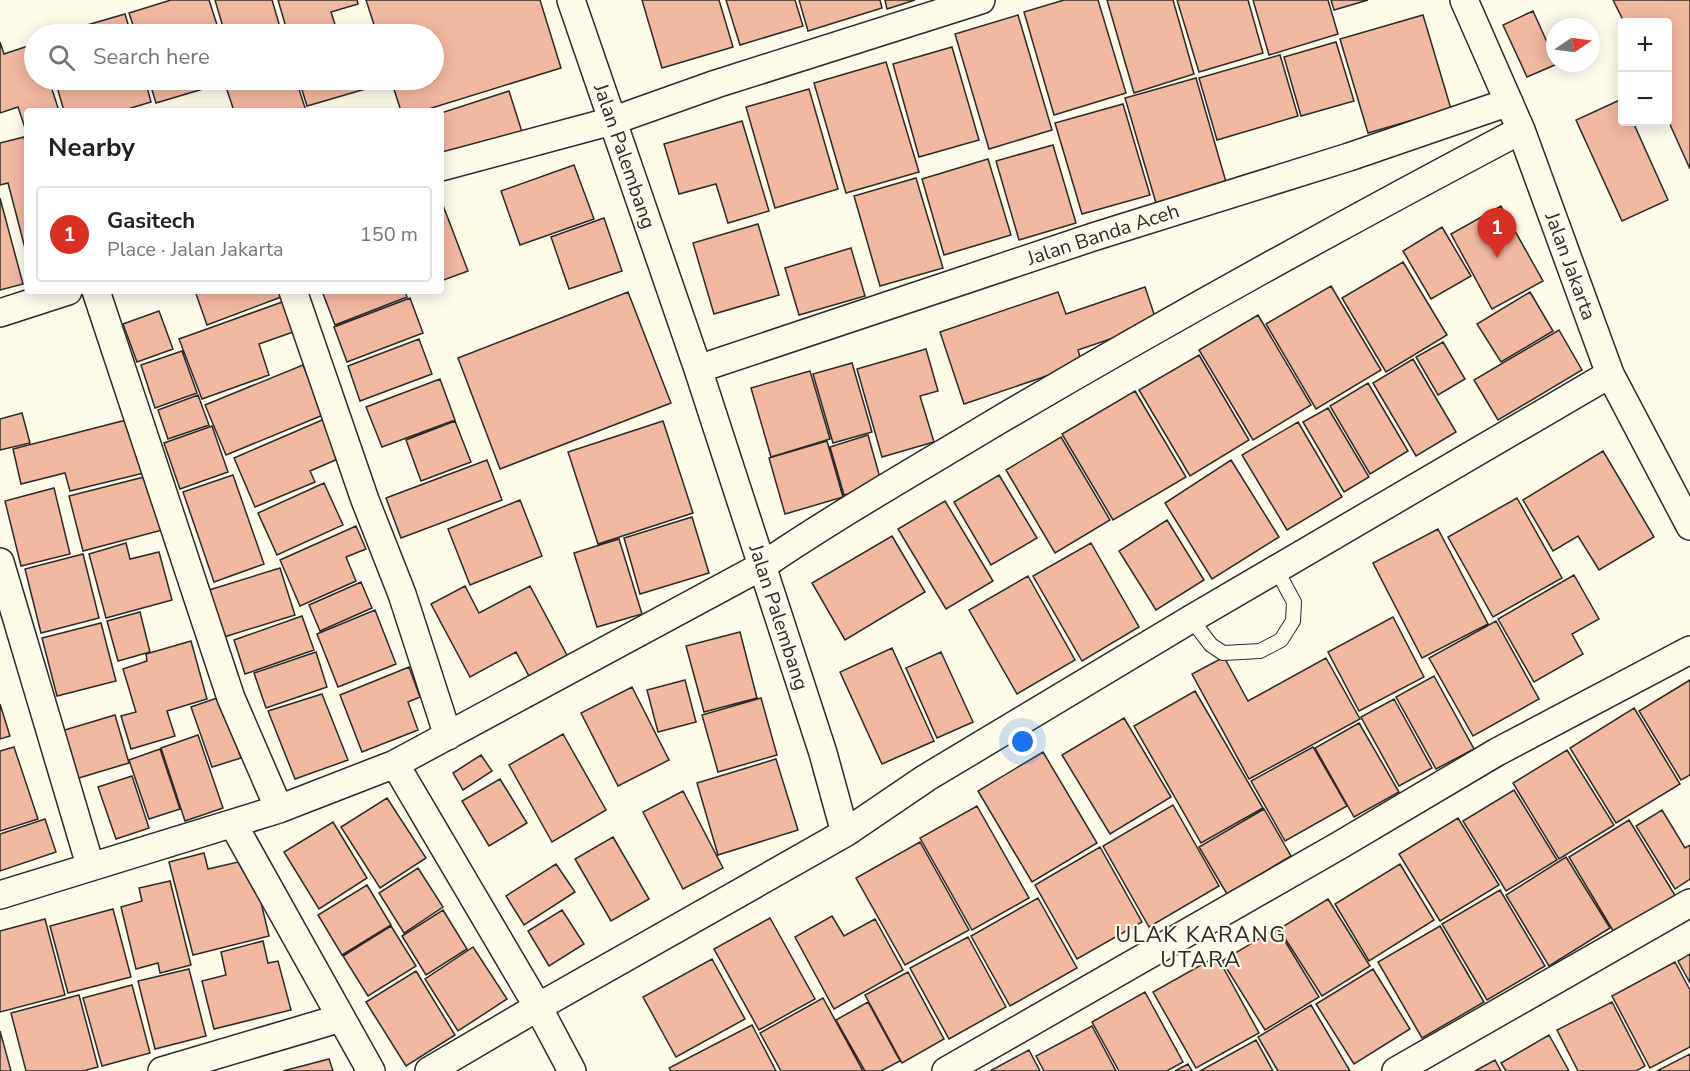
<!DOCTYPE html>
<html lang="en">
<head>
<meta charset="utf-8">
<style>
	body { margin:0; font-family:"Nunito Sans",sans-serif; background:#f6f6f6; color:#222 }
	.controls { position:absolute; right:18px; top:18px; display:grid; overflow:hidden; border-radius:6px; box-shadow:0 3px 15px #0003 }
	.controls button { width:54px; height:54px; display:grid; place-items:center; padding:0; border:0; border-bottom:2px solid #e0e0e0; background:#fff; color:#222; font:30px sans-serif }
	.compass { position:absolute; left:1546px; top:18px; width:54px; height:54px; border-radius:50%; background:#fff; box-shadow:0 3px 15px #0003; rotate:77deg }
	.you { position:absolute; left:1023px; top:742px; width:21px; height:21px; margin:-15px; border:4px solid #fff; border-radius:50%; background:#1a73e8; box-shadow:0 0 0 9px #1a73e833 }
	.badge { display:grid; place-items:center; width:39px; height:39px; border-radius:50%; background:#d93025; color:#fff; font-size:20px; font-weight:700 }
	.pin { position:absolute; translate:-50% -50px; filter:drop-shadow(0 2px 3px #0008) }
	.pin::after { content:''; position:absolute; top:32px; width:21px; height:18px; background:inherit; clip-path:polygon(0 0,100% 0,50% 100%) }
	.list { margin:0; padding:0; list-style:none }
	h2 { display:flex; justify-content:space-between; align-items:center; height:78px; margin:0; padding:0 24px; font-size:26px }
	h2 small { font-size:20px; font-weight:400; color:#767676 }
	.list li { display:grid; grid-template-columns:39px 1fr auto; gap:18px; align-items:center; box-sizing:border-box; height:96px; margin:0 12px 12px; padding:0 12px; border:2px solid #e0e0e0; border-radius:6px }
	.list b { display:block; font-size:22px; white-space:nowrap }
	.list p { margin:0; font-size:20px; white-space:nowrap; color:#767676 }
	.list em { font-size:20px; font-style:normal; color:#767676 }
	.icon { flex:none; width:33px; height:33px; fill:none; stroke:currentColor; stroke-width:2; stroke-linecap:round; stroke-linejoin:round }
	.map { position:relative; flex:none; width:1690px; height:1071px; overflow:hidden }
	.search { position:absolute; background:#fff; box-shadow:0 3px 15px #0003; left:24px; top:24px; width:420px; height:66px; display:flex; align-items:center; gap:15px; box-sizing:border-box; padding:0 21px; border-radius:33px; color:#767676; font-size:22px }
	.panel { position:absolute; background:#fff; box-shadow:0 3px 15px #0003; left:24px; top:108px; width:420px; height:186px; border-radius:6px }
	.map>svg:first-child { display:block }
</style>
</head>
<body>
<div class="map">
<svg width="1690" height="1071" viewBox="0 0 1690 1071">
	<rect width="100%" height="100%" fill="#fdfbea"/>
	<path fill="#f2b8a0" stroke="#2b2b2b" stroke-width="1.5" d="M171 0H209L220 34H136L129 13Z
		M215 0H272L282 34H225Z
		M278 0H357L358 4 331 12 338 34H288Z
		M366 0H540L561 68 422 111H401L391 80H434V34H377Z
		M642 0H719L733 47 662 68Z
		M726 0H795L803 26 740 45Z
		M799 0H880L882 8 808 31Z
		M885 0H915L887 9Z
		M1064 0H1098L1126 93 1054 115 1024 12Z
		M1107 0H1173L1194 74 1134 93Z
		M1177 0H1248L1263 53 1199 72Z
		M1253 0H1328L1338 34 1269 55Z
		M1331 0H1368L1334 10Z
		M1613 0H1690V169L1668 120V22H1624Z
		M1533 11 1557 64 1527 77 1503 25Z
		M125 14 131 34H56Z
		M1018 15 1052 130 989 149 955 34Z
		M1423 15 1451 109 1368 133 1340 39Z
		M0 42 4 54 34 44V80H49L59 111H27V134L18 107 0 113Z
		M1336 42 1354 101 1301 116 1284 57Z
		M952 47 979 140 919 157 893 64Z
		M1280 55 1298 116 1217 140 1199 78Z
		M886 62 919 172 846 193 814 83Z
		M1196 78 1226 182 1156 203 1125 98Z
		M55 80H145L151 102 121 111H64Z
		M149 80H233L156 103Z
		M250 80H296L306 111H234L226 87Z
		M299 80H385L386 83 307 106Z
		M809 89 838 189 775 208 746 107Z
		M509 91 522 132 441 157V113Z
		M1622 99V122H1633L1668 200 1622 221 1576 120Z
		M1123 104 1150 195 1082 214 1055 123Z
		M742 121 769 211 728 223 716 184 679 194 664 144Z
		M24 137 27 150V256L8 183 0 185V143Z
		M1053 145 1076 223 1019 240 996 161Z
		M988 159 1011 235 944 255 922 179Z
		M574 165 594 219 520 245 501 191Z
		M916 178 943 268 880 286 854 196Z
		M0 198 23 284 0 290Z
		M441 200 468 271 441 281Z
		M1501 206 1543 281 1492 309 1451 234Z
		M604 218 622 271 569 289 551 237Z
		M758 224 779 295 714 314 693 243Z
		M1442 227 1471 276 1431 299 1403 251Z
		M851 248 865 296 799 315 785 268Z
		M1403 262 1447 335 1386 372 1342 298Z
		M1331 286 1381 370 1316 409 1266 324Z
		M1145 287 1157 323 1078 350 1082 364 964 404 940 332 1058 292 1066 314Z
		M195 291H279L281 297 207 325Z
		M322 291H405L407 297 335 325Z
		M628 292 671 403 500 469 458 358Z
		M1530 292 1553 331 1501 362 1477 324Z
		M410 298 423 333 347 362 334 327Z
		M285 301 296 331 259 344 269 375 202 399 179 339Z
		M159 311 173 349 137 362 123 324Z
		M1258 315 1311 405 1253 440 1199 350Z
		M1559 330 1582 370 1498 420 1474 380Z
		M419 339 432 374 360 401 348 366Z
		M1443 342 1465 379 1438 395 1416 357Z
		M926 349 938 391 920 396 934 442 882 457 857 369Z
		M182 351 197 393 155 408 141 365Z
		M1199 355 1249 440 1190 476 1139 390Z
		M1413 359 1456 432 1416 456 1373 383Z
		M852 363 872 432 833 443 813 374Z
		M303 365 323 415 226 455 205 405Z
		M810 371 830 439 771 457 751 388Z
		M440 379 455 420 382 447 366 407Z
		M1368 383 1408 451 1370 474 1330 406Z
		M1135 391 1186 477 1113 520 1062 434Z
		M198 395 209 425 168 439 158 410Z
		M1328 408 1369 477 1344 492 1303 422Z
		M22 413 30 443 0 450V419Z
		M329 417 345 456 310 471 315 482 255 507 234 458Z
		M134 418 148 472 70 491 65 473 21 484 13 449Z
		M455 421 471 462 421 481 406 440Z
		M663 421 693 513 598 544 568 452Z
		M1298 422 1342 497 1287 530 1242 455Z
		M212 426 228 472 180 489 164 443Z
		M868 435 882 485 844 495 830 447Z
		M1061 437 1110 520 1055 553 1006 470Z
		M827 441 843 497 785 514 769 458Z
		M1603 451 1654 537 1599 570 1578 536 1553 551 1523 500Z
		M487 460 502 500 401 538 386 498Z
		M1231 460 1279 537 1212 579 1165 503Z
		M152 475 166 529 83 551 69 496Z
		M233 475 264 564 214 582 183 492Z
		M999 475 1037 538 991 565 954 502Z
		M324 483 343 525 277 555 258 513Z
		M54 488 70 554 21 566 5 501Z
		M1517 498 1562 578 1493 617 1448 537Z
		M520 500 542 556 470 585 448 529Z
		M945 501 993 581 946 609 898 529Z
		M692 517 709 573 640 594 624 538Z
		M1167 520 1204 580 1156 610 1119 551Z
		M356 526 366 549 346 557 356 581 300 606 280 560Z
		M1438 529 1488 624 1422 658 1373 563Z
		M892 536 925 592 845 640 812 583Z
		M619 539 642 614 597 627 574 553Z
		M126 543 130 559 159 552 172 600 106 618 89 554Z
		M1091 543 1139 627 1082 661 1033 576Z
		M83 554 99 618 41 633 25 569Z
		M280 568 295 615 224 637 209 590Z
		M1574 575 1599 619 1572 634 1583 654 1534 682 1498 619Z
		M1028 576 1075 660 1017 694 969 610Z
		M361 582 372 608 320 631 309 605Z
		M465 586 479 613 530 586 568 657 530 678 516 652 470 677 431 604Z
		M375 610 396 664 338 687 317 634Z
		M140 612 150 652 118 661 107 621Z
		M302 616 314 650 245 674 234 640Z
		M1393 617 1424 677 1359 711 1328 652Z
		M1496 621 1539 699 1473 736 1429 658Z
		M101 623 116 681 57 696 42 638Z
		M740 632 757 698 704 712 686 646Z
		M191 641 207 699 167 711 175 736 131 749 121 716 136 712 123 669 147 661 146 654Z
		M892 648 934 741 882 764 840 672Z
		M316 652 327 687 266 708 254 673Z
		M941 652 973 722 937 738 906 668Z
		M1224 657 1248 701 1326 658 1360 719 1249 779 1192 674Z
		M409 667 420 697 408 702 418 730 362 752 340 695Z
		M1434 676 1474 749 1436 769 1396 697Z
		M685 680 696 722 658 732 647 690Z
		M1690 680V775L1681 780 1639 711Z
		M632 687 669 760 618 786 581 713Z
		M1195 691 1263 808 1201 843 1134 726Z
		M322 694 348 760 295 779 268 711Z
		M220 697 241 758 212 767 191 707Z
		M761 698 777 755 718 772 702 715Z
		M1394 699 1432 768 1399 786 1361 717Z
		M0 704 10 736 0 739Z
		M1634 708 1680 784 1616 823 1570 748Z
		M115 715 129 763 72 780 58 732Z
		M1124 718 1171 797 1110 834 1062 755Z
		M1359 723 1399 792 1354 817 1315 748Z
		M563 734 606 810 552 842 509 765Z
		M198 735 223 808 185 821 161 748Z
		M14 747 38 819 0 831V751Z
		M1313 747 1347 806 1285 841 1251 781Z
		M160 749 180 809 149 819 129 760Z
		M1567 750 1614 825 1559 859 1513 783Z
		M1043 752 1097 843 1032 882 978 791Z
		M481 755 492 771 463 790 453 773Z
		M776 759 798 830 718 855 697 783Z
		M132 776 149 828 116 839 98 787Z
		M500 779 527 823 489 846 462 801Z
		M1514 790 1557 860 1506 891 1463 821Z
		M683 791 723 868 683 889 643 812Z
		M387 798 426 858 380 888 341 827Z
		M1173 805 1219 886 1149 927 1103 846Z
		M977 806 1029 898 972 930 920 838Z
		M1264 809 1291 856 1227 894 1199 847Z
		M1662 810 1685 848 1690 845V879L1675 889 1636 826Z
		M1458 818 1499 885 1440 921 1399 854Z
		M45 819 56 852 0 871V834Z
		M1629 820 1676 897 1615 934 1569 857Z
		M333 822 367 878 319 909 284 852Z
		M613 837 649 899 611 921 575 859Z
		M920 842 969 930 905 965 856 878Z
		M1100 847 1142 922 1077 959 1035 885Z
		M204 853 208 869 238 862 259 894 269 936 193 955 169 862Z
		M1566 857 1610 928 1549 966 1506 895Z
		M556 864 575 892 524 925 506 896Z
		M1400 864 1434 920 1369 961 1335 904Z
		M418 868 443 907 404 933 379 893Z
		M170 881 191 965 160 973 158 963 136 969 121 907 142 901 139 888Z
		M367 885 391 925 342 955 318 915Z
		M1500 890 1545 966 1487 1000 1442 924Z
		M1038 898 1077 968 1010 1006 971 936Z
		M1328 899 1370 966 1322 996 1279 929Z
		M113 909 131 977 68 993 50 926Z
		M443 910 467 949 426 975 402 936Z
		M562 910 584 944 549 966 528 931Z
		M832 916 844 936 875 919 903 970 834 1009 795 937Z
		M770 918 815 999 759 1030 714 949Z
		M45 919 65 995 0 1012V931Z
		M391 926 416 966 368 996 343 956Z
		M1440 926 1484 1002 1422 1038 1378 962Z
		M1277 928 1319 997 1265 1030 1222 961Z
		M968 937 1006 1007 949 1039 910 968Z
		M263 941 268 963 278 961 291 1010 214 1029 202 981 226 975 221 952Z
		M473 947 507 999 458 1031 425 979Z
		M1690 954V983L1678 961Z
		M1217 956 1259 1033 1196 1068 1153 992Z
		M712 959 745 1019 676 1057 643 997Z
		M1675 962 1690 990V1047L1650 1068 1612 996Z
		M189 969 206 1036 155 1049 138 981Z
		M1373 969 1410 1029 1354 1064 1316 1004Z
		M416 971 455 1035 406 1066 366 1002Z
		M908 972 944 1039 902 1063 865 995Z
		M132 985 150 1053 102 1066 83 998Z
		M1145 992 1183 1062 1167 1071H1119L1092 1022Z
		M79 995 98 1067 83 1071H26L11 1013Z
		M823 998 863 1071H781L760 1033Z
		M868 1002 900 1061 881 1071H865L836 1020Z
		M1612 1002 1645 1066 1636 1071H1578L1557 1030Z
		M1311 1005 1350 1071H1278L1258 1037Z
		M752 1025 776 1071H671L669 1068Z
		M1092 1026 1116 1071H1044L1036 1056Z
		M0 1031 11 1071H0Z
		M1549 1035 1569 1071H1506L1501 1063Z
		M1256 1040 1273 1071H1200Z
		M1029 1050 1040 1071H990Z
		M1690 1054V1071H1657Z
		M329 1059 333 1071H283Z
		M1495 1060 1501 1071H1475Z
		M1188 1064 1192 1071H1175Z"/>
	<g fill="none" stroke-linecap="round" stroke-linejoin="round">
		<defs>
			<path id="lane" d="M1191 619 1211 645 1223 653 1260 651 1281 640 1293 621 1294 602 1276 569"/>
			<path id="street" d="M571 0 698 369 823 753 845 833 538 1007 572 1071
				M1464 0 1521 130 1610 374 1690 526
				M441 167 612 121 716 84 981 0
				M96 291 231 698 279 809
				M293 291 365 500 402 594 448 736
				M0 313 68 291
				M698 369 1093 237 1349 157 1509 102
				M0 562 90 865
				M395 764 538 1007 429 1071
				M233 824 371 1071
				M845 833 926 778 1191 619 1610 374
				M0 895 279 809 395 764 762 566C837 515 916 470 994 423 1167 321 1343 224 1521 130
				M162 1071 341 1018
				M946 1071 1340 845 1497 752 1690 650
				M1396 1071 1690 903"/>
		</defs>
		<use href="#lane" stroke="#2b2b2b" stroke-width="16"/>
		<use href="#street" stroke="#2b2b2b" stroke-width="30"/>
		<use href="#lane" stroke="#fdfbea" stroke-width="14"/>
		<use href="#street" stroke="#fdfbea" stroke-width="27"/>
	</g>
	<g text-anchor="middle" stroke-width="4.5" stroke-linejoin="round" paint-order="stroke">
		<g font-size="20" fill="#2b2b2b" stroke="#fdfbea">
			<text transform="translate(625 156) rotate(71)" y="7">Jalan Palembang</text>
			<text transform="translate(1103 234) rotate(-18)" y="7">Jalan Banda Aceh</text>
			<text transform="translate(1571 266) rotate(70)" y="7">Jalan Jakarta</text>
			<text transform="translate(779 617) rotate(72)" y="7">Jalan Palembang</text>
		</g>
		<g font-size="22" letter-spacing="1.5" fill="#2b2b2b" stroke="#fdfbea">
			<text x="1201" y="942">ULAK KARANG<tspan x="1201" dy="25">UTARA</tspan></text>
		</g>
	</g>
</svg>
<div class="controls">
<button>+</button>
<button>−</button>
</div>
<svg class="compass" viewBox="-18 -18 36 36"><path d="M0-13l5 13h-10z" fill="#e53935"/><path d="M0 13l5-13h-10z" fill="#767676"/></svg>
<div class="you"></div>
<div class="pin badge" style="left:1497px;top:258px">1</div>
<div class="search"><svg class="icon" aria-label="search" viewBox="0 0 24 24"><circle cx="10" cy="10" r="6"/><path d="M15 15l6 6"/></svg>Search here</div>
<section class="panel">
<h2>Nearby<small></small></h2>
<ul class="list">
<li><span class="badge">1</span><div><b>Gasitech</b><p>Place · Jalan Jakarta</p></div><em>150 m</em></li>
</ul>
</section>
</div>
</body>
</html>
